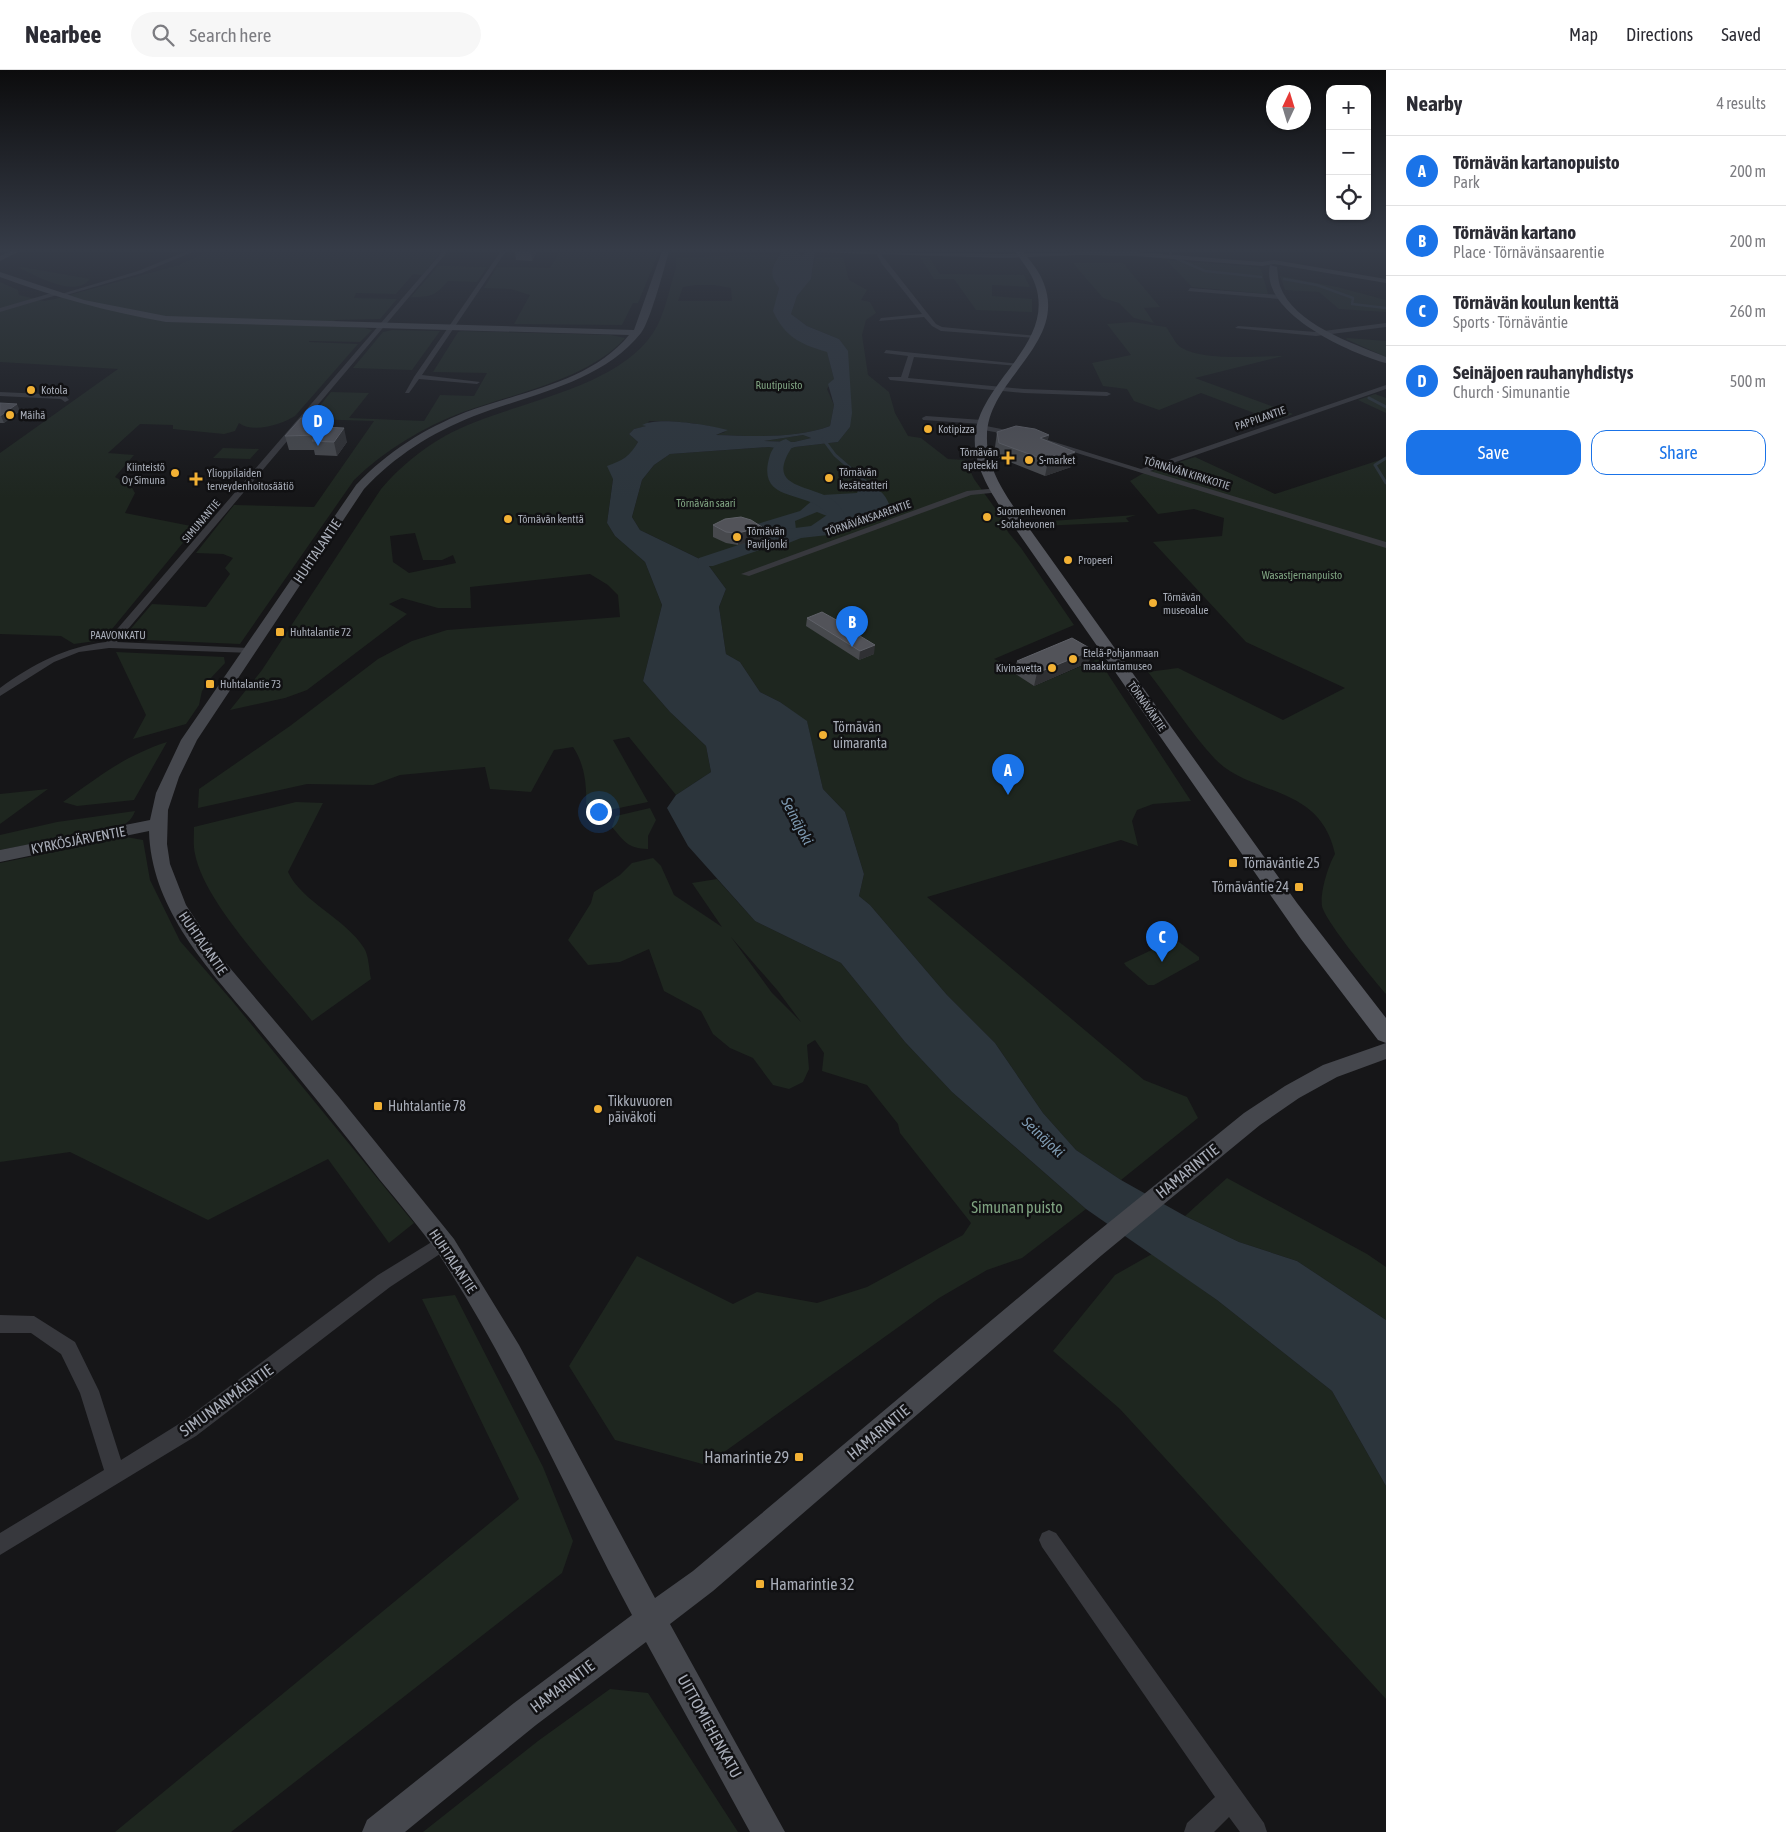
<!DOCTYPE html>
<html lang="en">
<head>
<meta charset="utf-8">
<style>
	body { margin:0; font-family:"Asap Condensed",sans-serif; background:#f7f7f7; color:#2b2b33 }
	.controls { position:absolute; right:15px; top:15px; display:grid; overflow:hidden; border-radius:10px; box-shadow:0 1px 4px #0004 }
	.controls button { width:45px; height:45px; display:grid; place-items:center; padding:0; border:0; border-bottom:1px solid #e1e1e2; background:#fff; color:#2b2b33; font:25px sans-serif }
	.compass { position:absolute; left:1266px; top:15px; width:45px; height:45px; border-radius:50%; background:#fff; box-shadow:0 1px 4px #0004; rotate:4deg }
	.you { position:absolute; left:598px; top:741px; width:18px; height:18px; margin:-12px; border:4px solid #fff; border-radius:50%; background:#1a73e8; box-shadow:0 0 0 8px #1a73e833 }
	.badge { display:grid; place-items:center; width:32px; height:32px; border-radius:50%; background:#1a73e8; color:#fff; font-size:16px; font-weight:700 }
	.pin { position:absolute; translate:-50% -41px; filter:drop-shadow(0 1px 2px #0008) }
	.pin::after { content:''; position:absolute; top:26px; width:18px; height:15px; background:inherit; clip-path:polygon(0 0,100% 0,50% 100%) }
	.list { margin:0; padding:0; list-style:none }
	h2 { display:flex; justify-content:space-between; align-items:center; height:65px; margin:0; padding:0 20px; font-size:21px }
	h2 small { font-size:16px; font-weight:400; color:#7c7c81 }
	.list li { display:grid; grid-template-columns:32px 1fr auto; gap:15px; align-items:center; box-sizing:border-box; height:70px; padding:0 20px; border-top:1px solid #e1e1e2 }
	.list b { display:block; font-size:19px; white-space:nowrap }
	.list p { margin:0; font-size:16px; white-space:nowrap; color:#7c7c81 }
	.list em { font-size:16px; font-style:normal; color:#7c7c81 }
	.actions { display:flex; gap:10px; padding:15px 20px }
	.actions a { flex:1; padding:11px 0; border:1px solid #1a73e8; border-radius:15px; text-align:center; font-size:18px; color:#1a73e8 }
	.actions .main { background:#1a73e8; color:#fff }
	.icon { flex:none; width:28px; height:28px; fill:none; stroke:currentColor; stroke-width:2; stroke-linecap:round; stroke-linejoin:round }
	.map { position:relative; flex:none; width:1386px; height:1762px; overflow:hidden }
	header { display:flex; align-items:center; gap:30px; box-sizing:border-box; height:70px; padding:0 25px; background:#fff; border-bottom:1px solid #e1e1e2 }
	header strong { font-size:24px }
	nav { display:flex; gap:28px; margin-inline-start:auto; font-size:18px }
	.search { width:350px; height:45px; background:#f7f7f7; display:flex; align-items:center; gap:12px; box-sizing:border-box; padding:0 18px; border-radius:28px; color:#7c7c81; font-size:19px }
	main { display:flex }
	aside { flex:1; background:#fff }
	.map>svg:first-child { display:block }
</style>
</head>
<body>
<header>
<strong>Nearbee</strong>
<div class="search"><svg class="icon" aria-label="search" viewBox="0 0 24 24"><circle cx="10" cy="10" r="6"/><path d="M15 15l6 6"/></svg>Search here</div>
<nav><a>Map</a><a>Directions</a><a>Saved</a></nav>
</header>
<main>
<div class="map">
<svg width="1386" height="1762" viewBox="0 0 1386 1762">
	<rect width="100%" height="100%" fill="#161618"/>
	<path fill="#1e261f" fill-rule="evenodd" d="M209 181H442L422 205 413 204 396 224 356 223 354 228 397 229 380 249 336 250 322 256 365 258 372 260 360 272 309 271V272L358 274 295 346C282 354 253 364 239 353L235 361 224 364 173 359V355L140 354 108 383 134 385 115 407 131 416 135 423 125 443 196 457 103 570 74 574 61 566 0 564V383L118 299 0 292V212L18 220 19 225 44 231 55 229 179 195Z
		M560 181H655L658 184 638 233H633L622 255 514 254 530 225 511 219 484 218 497 197 550 198Z
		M743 185H779C770 196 771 207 779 218L777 224 802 271 812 277 827 281 834 309 827 319 834 335 830 356C795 369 753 366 716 365L725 362C705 352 672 351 649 351L647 356 634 359 629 364 638 372 632 382 621 391 613 409 607 453 615 466 645 492 662 535 643 611 670 642 706 676 711 702 676 725 629 667 613 670 648 732 595 743 586 734C587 714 584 693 573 677L554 680 531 722 490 719 485 697 400 705 373 715 307 714 198 738 199 719 290 656 378 589 412 571 447 560 620 547 618 525 608 515 590 504 470 517 471 538H438L402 528 389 534 407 544 307 620 285 628 230 640 262 600 381 419C399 398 420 380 445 366 505 332 613 323 653 263 665 245 669 219 676 198V188ZM696 215H714L731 218 732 231H678L683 217ZM415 463 423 490H442L453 485 456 493 409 503 393 492 390 466Z
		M815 187H843L849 210 867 220 861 230 870 232 876 243 866 250 862 265 868 305 889 322 895 343 908 366 921 368 948 389 965 390 974 409 1002 448 1008 462 1021 478 1074 555 994 589C1009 595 1020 607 1034 616L1098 589 1191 731 1153 734 1137 740 1132 751 1138 776 1121 770 927 827 1144 1010 1187 1027 1198 1048 1121 1110 1076 1080 1043 1043 995 973 947 925 870 835 859 826 864 804 845 742 823 719 807 652 780 632 760 622 740 592 726 584 719 537 726 519 706 492 640 460 632 447 642 410 654 395 670 384 769 377 787 380 795 377 838 372 850 357 839 269 807 256 791 244 797 226 811 209Z
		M920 187H929L940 204 1024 205 1030 217 992 215V226L1032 229V242L976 240 954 209H934Z
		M1166 190 1257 197 1261 199 1268 224 1192 217Z
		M1073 193H1123L1160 237 1144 238 1154 253 1134 248 1119 233 1103 228Z
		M438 196 487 197 477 212 448 211C435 226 431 227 411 227Z
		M22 197 90 209C76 229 35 205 19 198Z
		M1280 206 1337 217 1386 230V242L1339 239 1319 222 1285 220Z
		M1132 252 1166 257C1170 262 1174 271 1179 276 1200 292 1258 286 1283 286L1195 308 1293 344 1275 351 1201 323 1159 340 1134 331 1127 319 1103 316 1092 293 1131 285 1107 254Z
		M392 260 440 261 412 300 353 298 383 262Z
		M462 261 611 265 625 268C589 309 513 324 463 342 423 357 385 380 354 410L240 574 122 569 152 534 206 537 230 504 225 498 233 488 223 484 196 483 234 435 314 437 374 351 309 349 331 322 369 323 349 348 424 351 440 325 474 326 487 303 433 302 458 262Z
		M1347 268 1386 271V287L1346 269Z
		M1375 324 1386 328V343L1358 330Z
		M803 365 811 368 794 372 764 371Z
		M223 378 259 379 250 389 213 388Z
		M1195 387 1275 424 1386 388V924C1374 910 1325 851 1322 836 1320 822 1328 796 1335 784 1320 714 1252 727 1215 689 1191 663 1170 630 1148 602L1178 598 1283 650 1345 618 1246 572 1153 472 1222 466 1224 448 1194 439 1158 444 1130 411 1142 404Z
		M1136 445 1126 448 1129 452 1040 456 1037 452Z
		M116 582 224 587 225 593 209 610 202 621 199 635 186 654 133 669 146 645Z
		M167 672 134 730 77 736 63 732C100 706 124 686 167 672Z
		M48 719 0 754V724Z
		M296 732 323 733 288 802C302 832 345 848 364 878 369 886 369 900 371 909L312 951C279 909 205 835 195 784 193 775 194 766 194 757Z
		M650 738 656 750 648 766V779C627 778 625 772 612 757L616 746Z
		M135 741C130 755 120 757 107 760L0 780V765L57 752Z
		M126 767 143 770 150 810 180 871 233 932 414 1153 389 1173 328 1089 208 1150 70 1082 0 1092V793Z
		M653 788 661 796 674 825 722 857 692 813 717 809 755 851 841 893 905 972 952 1022 1086 1139 1022 1188 987 1200 939 1228 706 1395 615 1370 569 1296 637 1186 733 1234 757 1222 817 1233 867 1217 963 1165 971 1153 900 1063 898 1054 867 1015 822 1001 824 983 815 970 807 975 809 999 803 1012 789 1019 773 1015 753 988 730 978 713 964 701 941 664 921 649 879 620 892 588 895 568 870 591 833 594 822 620 805 632 793ZM731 867 778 921 801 952 772 923Z
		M1173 870 1179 872 1199 887V890L1154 915H1148L1126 896 1124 893Z
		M1227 1108 1367 1184 1386 1197V1250L1297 1191 1239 1172 1185 1146Z
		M1152 1184 1217 1230 1332 1321 1386 1416V1629L1120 1339 1053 1281 1115 1205Z
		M455 1225 543 1397 573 1471 562 1503 231 1762H115L519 1429 422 1229Z
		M610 1619 648 1623 738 1762H423L538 1671Z"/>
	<path fill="#2c353c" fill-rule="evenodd" d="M782 181H797L801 186 808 181H815L811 209 797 226 791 244 807 256 839 269 848 281 852 343 850 357 838 372 795 377 787 380 769 377 670 384 654 395 642 410 632 447 640 460 706 492 726 519 719 537 726 584 740 592 760 622 780 632 807 651 823 719 845 742 864 804 859 826 870 835 947 925 995 973 1043 1043 1076 1080 1121 1110 1185 1146 1239 1172 1297 1191 1386 1250V1416L1332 1321 1217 1230 1086 1139 1007 1070 952 1022 905 972 841 893 755 851 688 776 667 738 676 725 711 702 706 676 670 642 643 611 662 535 645 492 615 466 607 453 613 409 607 396C622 391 630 386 638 372L629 364 634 359 646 356 642 355C657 346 710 355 728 360L716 365C753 366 795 369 830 356L834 335 828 314 834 309 827 282C800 274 785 267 773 241L779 218C767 202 773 196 782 181ZM803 365 811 368 794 372 764 371Z
		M859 419C881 417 885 422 892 442L873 448 867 454 828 465 801 468 781 476 767 473 754 455 800 441 814 429 822 425 857 423ZM817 442 827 446C821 456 808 463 796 459L795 451Z"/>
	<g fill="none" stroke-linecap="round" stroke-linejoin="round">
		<path stroke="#2c353c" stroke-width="2.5" d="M1169 181 1171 184
			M1175 188 1205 201 1261 207
			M1284 209 1317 215 1353 228 1352 234 1386 238"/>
		<path stroke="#2c353c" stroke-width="3" d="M1369 328 1386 337
			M823 369 835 385 866 412 867 419 863 423
			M1386 388 1375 395 1386 413"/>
		<path fill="#2c353c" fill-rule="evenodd" d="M786 369 794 374C763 419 807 413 833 430 838 433 842 440 845 445L834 458 824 463 795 468 713 496H699L697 492 699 488 787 459 811 456 827 445C811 418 754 436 770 385 773 377 778 371 786 369Z"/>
		<path fill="#37383d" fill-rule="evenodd" d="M187 181H195L142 203 63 226 58 225 138 201Z
			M443 181H448L117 572 249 578 253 579V583L109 578 79 582 54 592 0 626V618C33 594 65 577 106 572Z
			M501 181H506L422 305 480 312 477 314 419 309 409 323H405L414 307Z
			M880 183 936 254 942 257 1038 266 1035 268 941 261 932 256 924 247 879 251 881 248 922 244 882 194 877 185Z
			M1190 218 1280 225 1283 227 1280 229 1188 221Z
			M55 222 57 225 0 242V238Z
			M1386 253V257L1316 266 1235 258 1238 256 1316 262Z
			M886 280 1021 294 1018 296 914 287 908 308 1024 319 1107 322 1111 324 1107 326 1024 323 890 310 888 307H901L908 286 884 283Z
			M1386 315V319L1150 401 1386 472V478L1041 372 1048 370 1141 399Z
			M0 322 65 325 69 330 65 332 61 329 0 326Z
			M926 346 982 350 986 352 982 354 923 350 922 348Z
			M981 355 1022 363 1026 365 1022 367 978 359 977 357Z
			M998 418 1002 420 1001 422 971 425 749 506 741 504 967 421Z
			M443 1165 449 1168 452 1173 449 1178 390 1217 196 1366 0 1485V1463L104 1400 80 1323 61 1284 31 1263H0V1245L34 1246 75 1272 99 1321 121 1390 182 1352 378 1205Z
			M1049 1460 1056 1463 1264 1753 1267 1762H1240L1229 1747 1214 1762H1184L1187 1753 1215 1727 1042 1477 1039 1470 1042 1463Z"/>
		<path fill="#45474d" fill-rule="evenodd" d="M10 181H20L0 191V186Z
			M662 181H669C664 199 650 252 641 263 601 313 531 324 474 346 431 363 395 386 364 419L197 670 179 707 168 740 167 774 170 794 186 835 219 885 339 1027 454 1169 519 1275 655 1528 693 1501 1086 1171 1244 1043 1285 1016 1323 995 1386 973V989L1337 1007 1299 1028 1260 1055 1102 1185 713 1521 670 1554 785 1762H750L646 1572 536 1655 405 1762H362L367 1750 514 1633 632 1545C568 1426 512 1295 438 1183 420 1158 400 1134 380 1110 337 1054 293 1000 248 946 203 893 151 835 149 761L0 792V780L150 750 156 723 181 670 356 415C388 381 424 359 466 342 520 322 591 312 629 265L166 252C109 242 54 227 0 207V202L84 230 166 246 634 260Z
			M782 181 1003 184 1124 181 1262 192 1274 190 1386 209V213L1274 194 1262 196 1135 186 1080 185 1003 188Z
			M1270 195 1277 197C1278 203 1278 210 1280 216 1294 254 1352 273 1386 287V293C1350 283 1259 243 1270 195Z"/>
		<path fill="#53555c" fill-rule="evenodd" d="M1015 181H1023C1031 192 1040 202 1044 214 1067 274 987 310 987 366 986 394 1001 418 1016 440L1297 833 1386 948V973L1378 970 1301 869 1015 458C997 432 972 399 975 365 981 310 1056 273 1035 214 1031 202 1022 192 1015 181Z"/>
	</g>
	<path fill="#47494d" d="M515 181H537L532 191 516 190Z
		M0 333 20 341 4 353H0Z
		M330 349 332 357 347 372 337 386 315 385 314 380H289L285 366Z
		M997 362 1049 365 1047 371 1071 397 1045 406 997 387 995 377Z
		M713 455 762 457V469L738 475 726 473 713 467Z
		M807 548 858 565 874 584 859 590 806 556Z
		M1017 591 1089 592 1034 616 1014 603Z"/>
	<path fill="#2f3033" d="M531 181H537L532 191Z
		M17 334 20 341 4 353 1 346Z
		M330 349 333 363 323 357Z
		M344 358 347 372 337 386 334 372Z
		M1049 365 1046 379 1040 368Z
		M1075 382 1071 397 1045 406 1048 391Z
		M762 457V469L738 475V463Z
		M875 575 874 584 859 590 860 581Z
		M1093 580 1089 592 1034 616 1037 603Z"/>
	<path fill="#525359" stroke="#5f6168" d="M0 333 17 334 0 346Z
		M301 348 330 349 323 357 344 358 334 372 312 371 316 365 285 366Z
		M1016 356 1035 359 1049 365 1040 368 1075 382 1048 391 999 373 997 362Z
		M741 447 751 450 762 457 738 463 726 462 713 455 725 449Z
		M822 542 858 562 855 563 875 575 860 581 807 548Z
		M1072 568 1093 580 1037 603 1017 591Z"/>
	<linearGradient id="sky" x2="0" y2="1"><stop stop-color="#0c0c0d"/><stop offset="0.42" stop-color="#363c48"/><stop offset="1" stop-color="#363c48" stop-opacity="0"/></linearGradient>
	<rect width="1386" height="428" fill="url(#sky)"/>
	<g fill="#f2b134" stroke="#111113" stroke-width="2">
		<circle cx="31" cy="320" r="5"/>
		<circle cx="10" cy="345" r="5"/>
		<circle cx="928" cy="359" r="5"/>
		<path d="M1005.5 380.5h5v5h5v5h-5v5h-5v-5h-5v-5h5z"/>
		<circle cx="1029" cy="390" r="5"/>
		<circle cx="175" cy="403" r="5"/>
		<circle cx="829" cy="408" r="5"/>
		<path d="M193.5 401.5h5v5h5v5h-5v5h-5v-5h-5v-5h5z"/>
		<circle cx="987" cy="447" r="5"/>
		<circle cx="508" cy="449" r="5"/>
		<circle cx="737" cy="467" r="5"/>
		<circle cx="1068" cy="490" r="5"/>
		<circle cx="1153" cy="533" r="5"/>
		<rect x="275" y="557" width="10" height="10" rx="2.5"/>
		<circle cx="1073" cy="589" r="5"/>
		<circle cx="1052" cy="598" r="5"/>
		<rect x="205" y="609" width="10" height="10" rx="2.5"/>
		<circle cx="823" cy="665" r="5"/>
		<rect x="1228" y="788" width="10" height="10" rx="2.5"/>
		<rect x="1294" y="812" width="10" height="10" rx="2.5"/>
		<rect x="373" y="1031" width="10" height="10" rx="2.5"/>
		<circle cx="598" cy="1039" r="5"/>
		<rect x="794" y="1382" width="10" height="10" rx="2.5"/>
		<rect x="755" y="1509" width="10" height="10" rx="2.5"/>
	</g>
	<g text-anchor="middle" stroke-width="5" stroke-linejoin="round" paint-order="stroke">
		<g font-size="11" fill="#7fa381" stroke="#111113">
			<text x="779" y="319">Ruutipuisto</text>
			<text x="706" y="437">Törnävän saari</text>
			<text x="1302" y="509">Wasastjernanpuisto</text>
		</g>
		<g font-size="11" fill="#a8adb8" stroke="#111113" text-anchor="start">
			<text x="41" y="324">Kotola</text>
			<text x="20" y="349">Mäihä</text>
			<text x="938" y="363">Kotipizza</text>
			<text x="998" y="386" text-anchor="end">Törnävän<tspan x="998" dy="13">apteekki</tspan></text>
			<text x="1039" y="394">S-market</text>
			<text x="165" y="401" text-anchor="end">Kiinteistö<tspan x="165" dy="13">Oy Simuna</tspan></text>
			<text x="839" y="406">Törnävän<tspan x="839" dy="13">kesäteatteri</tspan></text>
			<text x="207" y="407">Ylioppilaiden<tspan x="207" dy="13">terveydenhoitosäätiö</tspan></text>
			<text x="997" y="445">Suomenhevonen<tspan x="997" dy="13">- Sotahevonen</tspan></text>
			<text x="518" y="453">Törnävän kenttä</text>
			<text x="747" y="465">Törnävän<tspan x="747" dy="13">Paviljonki</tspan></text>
			<text x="1078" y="494">Propeeri</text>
			<text x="1163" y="531">Törnävän<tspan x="1163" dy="13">museoalue</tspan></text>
			<text x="290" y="566">Huhtalantie 72</text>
			<text x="1083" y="587">Etelä-Pohjanmaan<tspan x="1083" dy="13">maakuntamuseo</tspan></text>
			<text x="1042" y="602" text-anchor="end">Kivinavetta</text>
			<text x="220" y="618">Huhtalantie 73</text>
		</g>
		<g font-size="11" fill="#a8adb8" stroke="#111113">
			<text transform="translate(1260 348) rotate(-19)" y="4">PAPPILANTIE</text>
			<text transform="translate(1187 403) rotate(17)" y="4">TÖRNÄVÄN KIRKKOTIE</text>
			<text transform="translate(868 448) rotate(-19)" y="4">TÖRNÄVÄNSAARENTIE</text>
			<text transform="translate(201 451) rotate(-50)" y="4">SIMUNANTIE</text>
			<text x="118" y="569">PAAVONKATU</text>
			<text transform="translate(1147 636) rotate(55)" y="4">TÖRNÄVÄNTIE</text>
		</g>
		<g font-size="14" fill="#a8adb8" stroke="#111113">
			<text transform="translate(317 481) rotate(-56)" y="5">HUHTALANTIE</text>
			<text transform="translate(78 770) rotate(-11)" y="5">KYRKÖSJÄRVENTIE</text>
			<text transform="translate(203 873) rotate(55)" y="5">HUHTALANTIE</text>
			<text transform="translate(453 1191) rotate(56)" y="5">HUHTALANTIE</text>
		</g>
		<g font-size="14" fill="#a8adb8" stroke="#111113" text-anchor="start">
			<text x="833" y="662">Törnävän<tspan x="833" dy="16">uimaranta</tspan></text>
			<text x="1243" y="798">Törnäväntie 25</text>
			<text x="1289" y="822" text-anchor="end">Törnäväntie 24</text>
			<text x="608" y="1036">Tikkuvuoren<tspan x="608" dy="16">päiväkoti</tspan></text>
			<text x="388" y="1041">Huhtalantie 78</text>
		</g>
		<g font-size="15" font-style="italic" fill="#7f9bb3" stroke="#111113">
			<text transform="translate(797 751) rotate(62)" y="5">Seinäjoki</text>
			<text transform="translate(1043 1067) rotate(43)" y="5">Seinäjoki</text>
		</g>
		<g font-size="16" fill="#a8adb8" stroke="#111113">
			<text transform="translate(1187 1101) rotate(-39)" y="6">HAMARINTIE</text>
			<text transform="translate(226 1330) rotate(-36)" y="6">SIMUNANMÄENTIE</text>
			<text transform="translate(878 1362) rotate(-40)" y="6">HAMARINTIE</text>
			<text transform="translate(562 1616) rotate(-37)" y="6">HAMARINTIE</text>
			<text transform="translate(710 1656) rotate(61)" y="6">UITTOMIEHENKATU</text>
		</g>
		<g font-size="16" fill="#7fa381" stroke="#111113">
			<text x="1017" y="1143">Simunan puisto</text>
		</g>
		<g font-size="16" fill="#a8adb8" stroke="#111113" text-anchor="end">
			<text x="789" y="1393">Hamarintie 29</text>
			<text x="770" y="1520" text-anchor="start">Hamarintie 32</text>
		</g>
	</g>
</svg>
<div class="controls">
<button>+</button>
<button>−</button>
<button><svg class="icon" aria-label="locate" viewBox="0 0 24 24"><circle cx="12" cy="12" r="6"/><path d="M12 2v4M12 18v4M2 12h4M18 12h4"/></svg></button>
</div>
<svg class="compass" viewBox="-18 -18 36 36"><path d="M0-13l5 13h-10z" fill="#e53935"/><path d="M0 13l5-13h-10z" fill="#7c7c81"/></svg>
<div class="you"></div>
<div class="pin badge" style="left:1008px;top:725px">A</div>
<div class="pin badge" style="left:852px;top:577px">B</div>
<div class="pin badge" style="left:1162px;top:892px">C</div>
<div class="pin badge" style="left:318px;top:376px">D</div>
</div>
<aside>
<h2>Nearby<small>4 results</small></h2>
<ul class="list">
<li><span class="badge">A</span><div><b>Törnävän kartanopuisto</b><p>Park</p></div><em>200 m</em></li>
<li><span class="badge">B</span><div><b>Törnävän kartano</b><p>Place · Törnävänsaarentie</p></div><em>200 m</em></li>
<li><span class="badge">C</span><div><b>Törnävän koulun kenttä</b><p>Sports · Törnäväntie</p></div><em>260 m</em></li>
<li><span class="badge">D</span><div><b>Seinäjoen rauhanyhdistys</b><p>Church · Simunantie</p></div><em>500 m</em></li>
</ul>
<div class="actions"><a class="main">Save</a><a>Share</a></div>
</aside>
</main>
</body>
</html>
